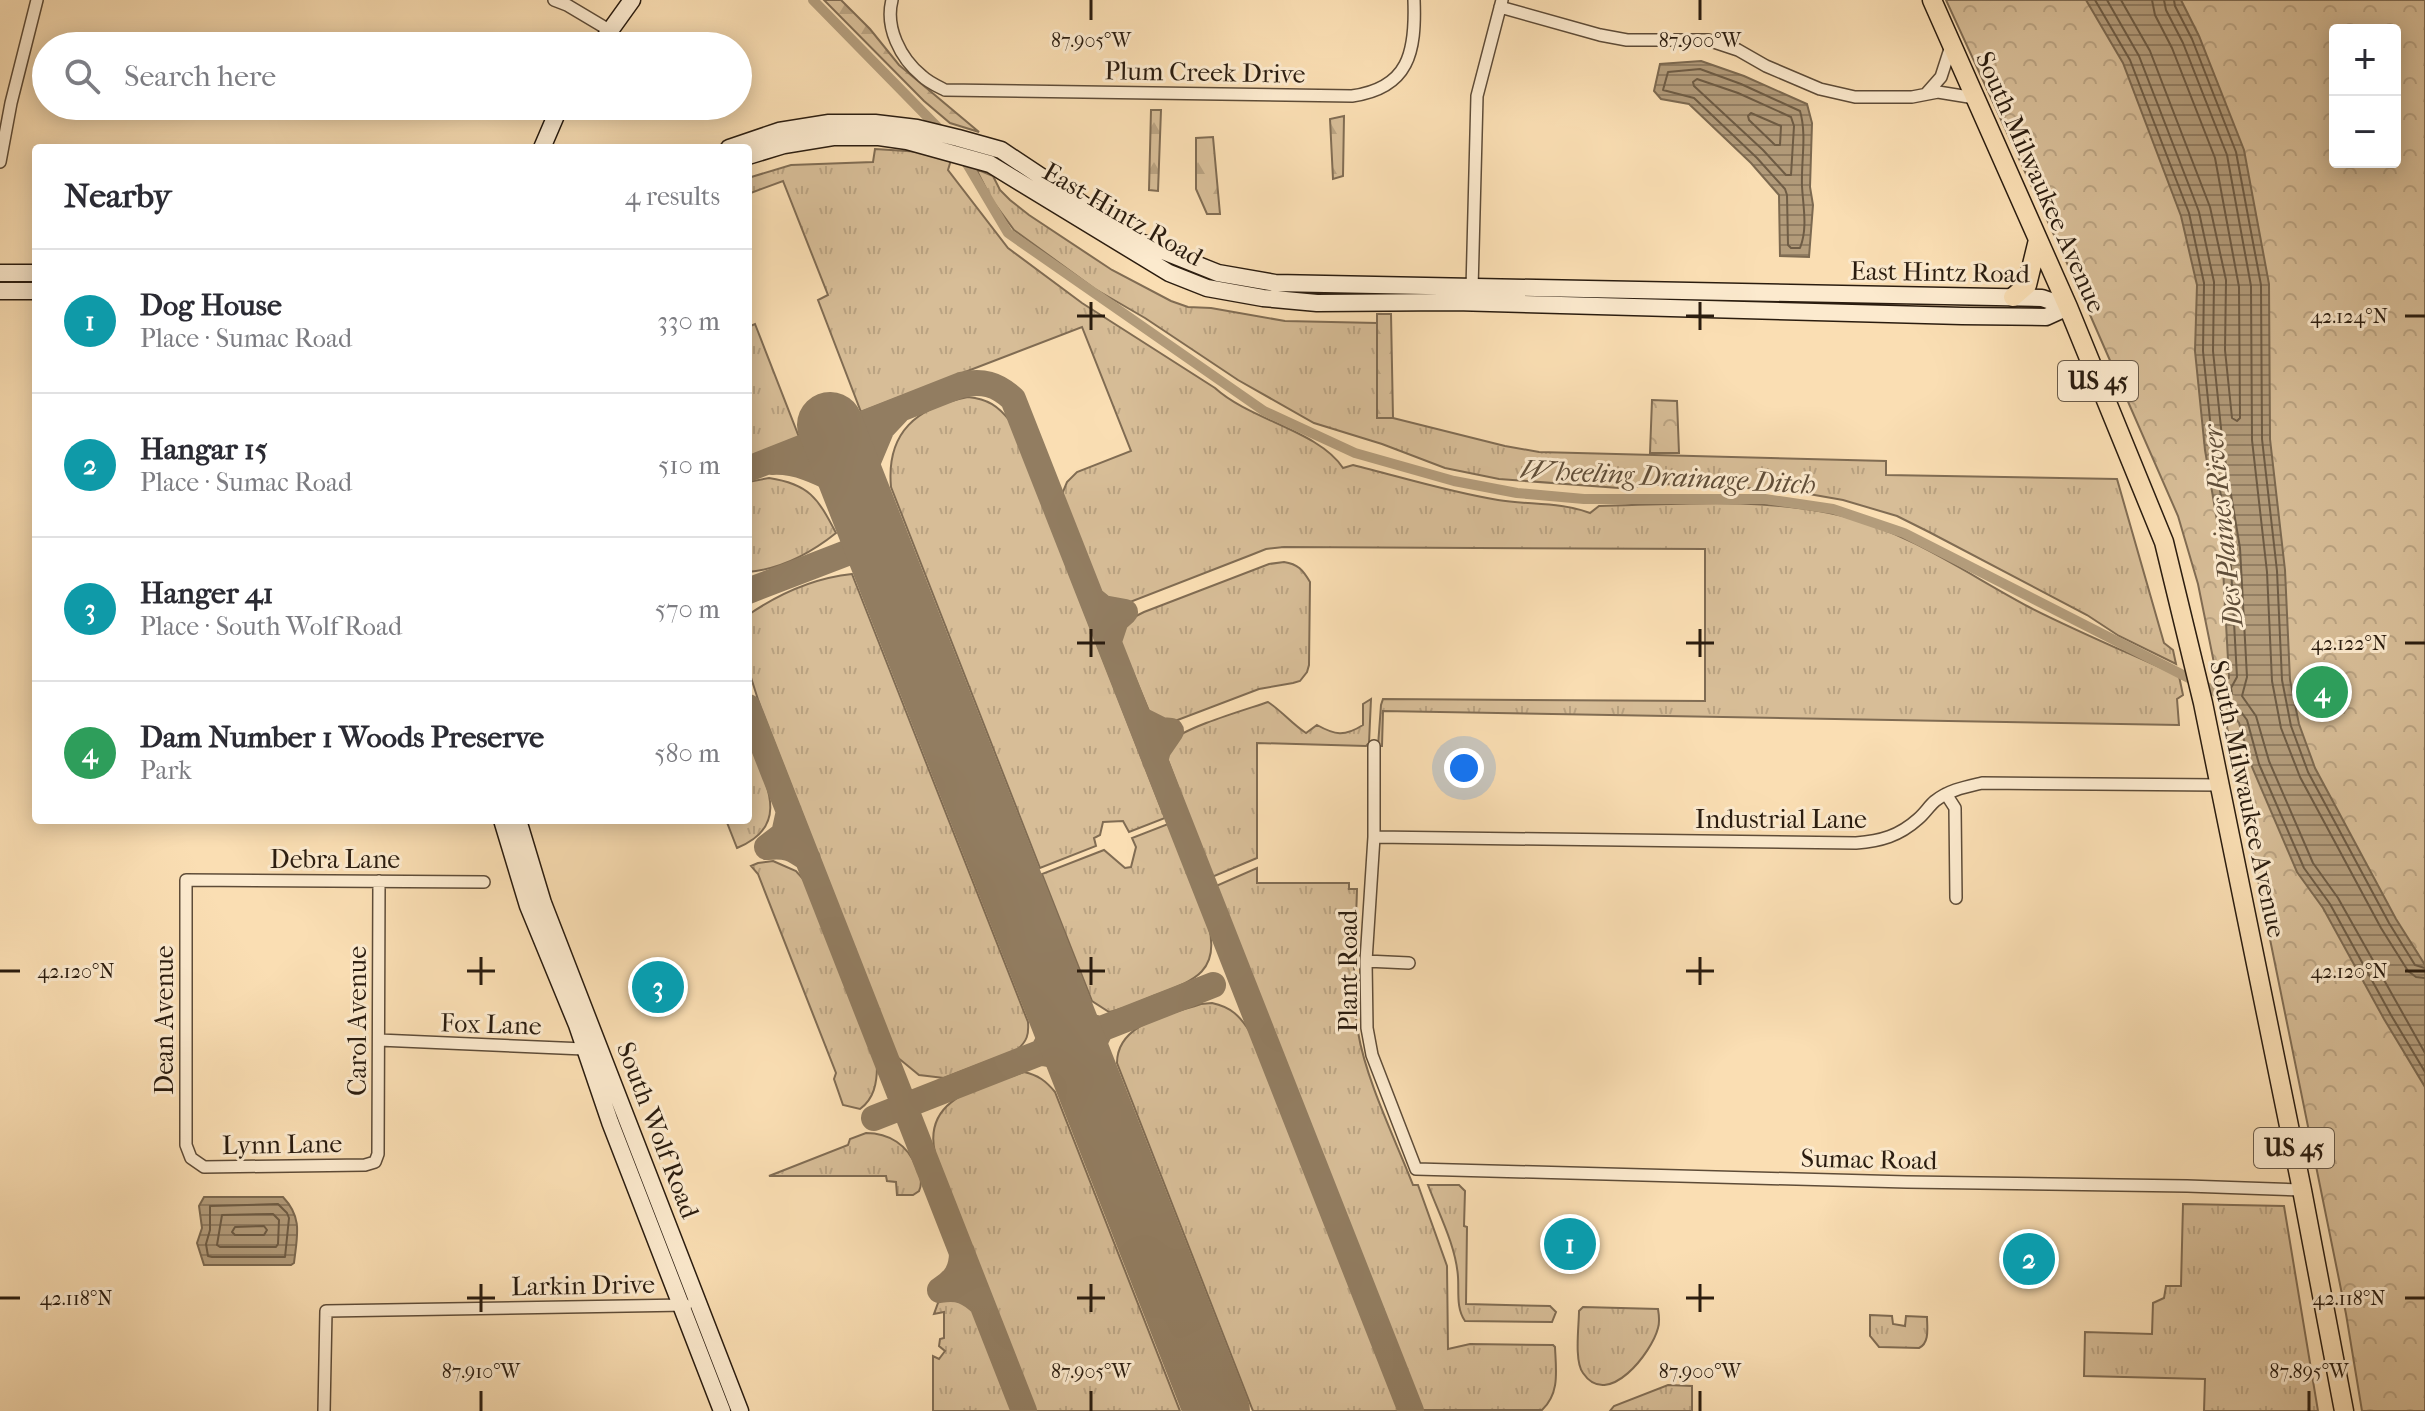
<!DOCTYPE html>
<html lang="en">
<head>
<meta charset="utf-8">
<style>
	body { margin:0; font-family:"IM FELL French Canon",serif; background:#f2f2f3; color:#2b2b33 }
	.controls { position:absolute; right:24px; top:24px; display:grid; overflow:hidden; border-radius:8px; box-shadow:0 4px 20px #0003 }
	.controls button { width:72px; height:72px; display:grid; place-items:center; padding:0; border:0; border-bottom:2px solid #e1e1e2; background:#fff; color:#2b2b33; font:40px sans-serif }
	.you { position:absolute; left:1464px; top:768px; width:28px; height:28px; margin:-20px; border:6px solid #fff; border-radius:50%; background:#1a73e8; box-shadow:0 0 0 12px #1a73e833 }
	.badge { display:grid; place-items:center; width:52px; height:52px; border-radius:50%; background:#111827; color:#fff; font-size:26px; font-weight:700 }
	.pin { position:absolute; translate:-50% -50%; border:4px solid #fff; box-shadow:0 2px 8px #0006 }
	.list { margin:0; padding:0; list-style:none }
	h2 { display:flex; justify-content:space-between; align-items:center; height:104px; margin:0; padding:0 32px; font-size:34px }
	h2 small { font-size:26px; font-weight:400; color:#7c7c81 }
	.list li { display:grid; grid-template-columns:52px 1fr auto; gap:24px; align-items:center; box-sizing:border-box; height:144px; padding:0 32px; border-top:2px solid #e1e1e2 }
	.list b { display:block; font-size:30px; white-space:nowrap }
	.list p { margin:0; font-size:26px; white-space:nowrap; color:#7c7c81 }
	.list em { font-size:26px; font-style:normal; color:#7c7c81 }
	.icon { flex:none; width:44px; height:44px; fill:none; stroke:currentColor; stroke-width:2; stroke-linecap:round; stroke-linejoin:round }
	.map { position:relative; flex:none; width:2425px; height:1411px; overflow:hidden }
	.search { position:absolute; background:#fff; box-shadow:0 4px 20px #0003; left:32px; top:32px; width:720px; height:88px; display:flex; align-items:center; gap:20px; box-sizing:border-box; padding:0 28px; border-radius:44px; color:#7c7c81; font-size:30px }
	.panel { position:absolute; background:#fff; box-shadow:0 4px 20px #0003; left:32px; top:144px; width:720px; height:680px; border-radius:8px }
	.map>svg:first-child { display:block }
</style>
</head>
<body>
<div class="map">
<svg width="2425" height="1411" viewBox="0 0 2425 1411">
	<defs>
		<pattern id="grass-tufts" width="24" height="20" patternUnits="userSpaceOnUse" patternTransform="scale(2)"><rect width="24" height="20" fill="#d7bd97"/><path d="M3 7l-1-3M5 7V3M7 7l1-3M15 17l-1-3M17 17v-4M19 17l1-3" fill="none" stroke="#b9a281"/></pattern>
		<pattern id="forest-firs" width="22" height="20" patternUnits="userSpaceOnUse" patternTransform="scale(2)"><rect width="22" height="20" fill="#d7bd97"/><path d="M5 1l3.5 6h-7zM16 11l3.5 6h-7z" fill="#b9a281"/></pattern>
		<pattern id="park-crowns" width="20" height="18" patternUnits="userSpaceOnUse" patternTransform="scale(2)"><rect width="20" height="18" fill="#d7bd97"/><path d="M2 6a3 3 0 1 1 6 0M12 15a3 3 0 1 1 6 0" fill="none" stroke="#b9a281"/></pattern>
		<pattern id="water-rules" width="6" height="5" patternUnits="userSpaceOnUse" patternTransform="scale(2)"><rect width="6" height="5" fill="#b39c7b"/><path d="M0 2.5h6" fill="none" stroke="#927e63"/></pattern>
	</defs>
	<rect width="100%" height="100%" fill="#fadeb3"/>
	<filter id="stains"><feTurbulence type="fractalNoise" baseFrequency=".0025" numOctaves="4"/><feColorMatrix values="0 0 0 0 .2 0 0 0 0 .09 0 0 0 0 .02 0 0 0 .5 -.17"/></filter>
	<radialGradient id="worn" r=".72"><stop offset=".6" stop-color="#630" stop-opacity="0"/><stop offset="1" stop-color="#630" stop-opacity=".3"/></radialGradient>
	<path fill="url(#grass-tufts)" stroke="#806c53" stroke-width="2" d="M875 149 922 152 951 160 948 170 1008 248 1082 303 1215 388C1250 420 1319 431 1343 468L1353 465C1401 477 1449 492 1498 500 1529 505 1561 502 1590 513L1599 506C1680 504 1763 497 1843 516 1910 533 1969 575 2029 607 2078 632 2129 653 2179 676L2183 695 2177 699 2179 725 1383 711 1382 746H1378L1381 705 1383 699 1705 701V549L1284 547 1266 549 1251 555 1125 604 1114 602 1099 590 1062 494 1067 482 1077 472 1131 451 1082 327 861 412 818 300 828 295 783 181 748 194V178L791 165 873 162Z
		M976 169 993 176 1000 190 1010 200 1029 215 1112 270 1171 301 1188 307 1211 308 1285 321 1377 323 1378 418H1393L1505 446 1539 452 1886 461V475L2117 479 2164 643 2173 650 2176 664 2119 636 2087 615 1929 532 1897 516 1843 500 1786 490 1668 484 1619 488 1499 479 1445 468 1382 444 1314 423 1238 380 1145 318 1095 289 1014 230 992 200Z
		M755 324 799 437 748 457V327Z
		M968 397C988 399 998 406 1010 421L1165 818 1129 832 1123 821 1103 822 1100 835 1094 838 1096 846 1040 868 891 487C886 432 917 407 968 397Z
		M769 478C809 484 818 498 836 533 811 553 780 569 748 572V482Z
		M1284 562C1298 564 1303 570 1310 582L1309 665 1307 672 1300 681 1293 683 1259 689 1175 721H1159L1151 716 1121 644C1119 626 1129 619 1144 612L1269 564Z
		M852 574 1028 1022C1029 1035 1027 1041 1017 1050L944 1078 919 1075 897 1057 760 706 748 668V615C780 593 814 578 852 574Z
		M1371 699 1369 743 1366 746 1257 743V858L1212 877 1167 758C1166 751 1166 746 1172 741 1185 727 1248 709 1268 702 1283 712 1292 724 1306 733L1317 725C1335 735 1344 737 1363 725V704Z
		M748 739C764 780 794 825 737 848L726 820H748Z
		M1168 824 1209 927C1220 973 1192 981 1156 995 1140 1001 1125 1009 1109 1012L1092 1001 1042 874 1104 850 1125 868 1131 867 1136 847 1132 838Z
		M773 861 796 871 804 880 877 1066C877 1083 874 1099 860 1109L843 1105 834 1079 836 1073 758 874 751 866 758 863Z
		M1257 868V883H1349V889H1357C1356 936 1350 986 1358 1032 1366 1080 1395 1139 1413 1185H1418L1447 1266 1448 1349 1470 1344 1553 1345 1555 1347C1556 1371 1560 1393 1542 1410H1421L1216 886Z
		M1212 1003C1231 1007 1240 1016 1250 1032L1399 1411H1253L1117 1063C1117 1023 1169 1015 1201 1004Z
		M1024 1072C1038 1075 1046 1081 1055 1092L1180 1411H1036L935 1153C922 1096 983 1087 1024 1072Z
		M866 1133C889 1133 908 1145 916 1167 920 1176 923 1182 919 1191L913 1195H897L896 1182 887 1181 886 1176H769L848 1145 850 1139Z
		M1428 1185H1459L1465 1191 1464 1226 1467 1227 1466 1304 1550 1306 1556 1312 1552 1322 1465 1321C1456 1308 1459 1292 1458 1277 1456 1246 1439 1214 1428 1185Z
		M2183 1204 2284 1206 2318 1411H2204L2205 1379 2084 1376 2085 1332 2152 1334 2153 1303 2164 1298 2166 1286H2181Z
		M944 1299 963 1302 973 1311 1012 1411H933V1356L939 1359 945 1351 939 1346 940 1339 944 1338V1312L934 1314 938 1303Z
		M1583 1307 1658 1309C1659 1315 1660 1322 1658 1328 1652 1352 1608 1410 1583 1373 1574 1361 1579 1326 1579 1311Z
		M1870 1315 1892 1316 1893 1324 1905 1326 1906 1316 1927 1317C1927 1327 1930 1343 1919 1348L1879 1347 1870 1336Z
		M1668 1385 1692 1386V1411H1610L1614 1406Z"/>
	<path fill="url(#forest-firs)" stroke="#806c53" stroke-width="2" d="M824 0H841L870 29 899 65 979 132 950 123 924 101Z
		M1151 110H1161L1158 191 1149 190Z
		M1344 116 1343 176 1333 179 1330 119Z
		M1213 137 1220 214H1207L1196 189V138Z
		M1377 314H1391L1393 418H1377Z"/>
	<path fill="url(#park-crowns)" stroke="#806c53" stroke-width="2" fill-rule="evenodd" d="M1946 0H2425V1411H2362L2346 1314 2198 584 2178 516 2077 285ZM2335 30H2395V162H2335Z
		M1652 400 1677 401 1679 453H1650Z"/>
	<path fill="url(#water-rules)" stroke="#7c6950" stroke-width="2" d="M2086 0H2181L2199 36 2244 150 2269 284 2270 439 2285 570 2290 680 2299 724 2315 768 2396 919 2425 965V1087L2384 1019 2323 908 2297 872 2252 767 2239 723 2225 704 2222 682 2229 678 2222 550 2205 450 2195 351 2197 285 2181 216 2123 63Z
		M1701 61 1744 76 1807 104 1812 123 1810 187 1813 205 1809 257 1780 256 1779 195 1751 163 1689 104 1661 99 1654 91 1660 64Z
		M204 1197H283C303 1218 297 1236 294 1263L291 1265H204L197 1243 202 1228 199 1206Z"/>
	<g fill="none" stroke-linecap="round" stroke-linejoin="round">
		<path stroke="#6e5c45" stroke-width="2" d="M2095 0 2130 60 2189 213 2204 283 2203 351 2213 449 2230 549 2237 677 2231 688 2233 701 2247 720 2259 764 2304 868 2330 904 2391 1015 2425 1072
			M2107 0 2139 56 2193 196 2199 212 2214 282 2213 351 2223 447 2240 548 2247 677 2242 696 2256 716 2269 761 2313 863 2338 898 2425 1053
			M2121 0 2150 51 2210 207 2226 280 2225 350 2232 418 2237 421 2240 418 2239 287 2215 158 2172 48 2155 15 2152 0
			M2164 0 2166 10 2183 43 2227 155 2251 286 2252 440 2267 572 2272 681 2281 728 2300 777 2381 928 2408 971 2416 977 2425 978
			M2174 0 2175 6 2192 39 2236 152 2261 285 2262 439 2277 571 2282 680 2291 726 2308 772 2389 923 2415 965 2425 968
			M1700 69 1741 84 1800 111C1807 135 1801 161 1802 186 1803 206 1808 228 1800 248H1791L1788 245 1787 195 1785 189 1757 158 1694 98 1663 90 1668 72Z
			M1697 79 1738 93 1791 117 1794 126 1791 175H1786L1763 150 1694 86 1693 82Z
			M1751 113 1781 126 1780 145H1775L1749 120 1748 116Z
			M278 1204 287 1213 289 1218 285 1257H212L208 1256 206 1244 210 1230V1206Z
			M273 1214 279 1220 278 1244 276 1247H220L217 1245 222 1215Z
			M264 1226 267 1230 264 1235H235L232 1232 235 1227Z"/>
		<path stroke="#b39c7b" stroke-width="10" d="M813 0 957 147 1008 233 1264 411 1355 453 1454 481 1517 493 1584 499H1765L1833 509 1904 533 2234 701"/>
		<path stroke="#927d61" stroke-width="26" d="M772 462C802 460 830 478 856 490L882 428 898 411
			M748 469 961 385C982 380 997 384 1013 399L1411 1411
			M748 591 852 551C872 550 876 556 888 570
			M1092 599 1103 608 1125 612 1116 620 1109 641
			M748 707 1024 1411
			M1139 719 1161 730 1171 731 1158 750 1155 761
			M789 811 784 834 767 847C787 845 792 848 808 859
			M1056 999C1070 1018 1077 1025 1101 1029L1087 1057V1078C1073 1064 1063 1056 1042 1053L1057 1025Z
			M874 1118 1213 985
			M962 1252C962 1270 956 1280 940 1290 959 1287 968 1291 982 1304"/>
		<path stroke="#927d61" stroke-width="66" d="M830 425 1217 1411"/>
		<defs>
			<path id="minor" d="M554 0 567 5 609 30
				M892 0C885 27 900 58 922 76 928 82 937 86 945 90L1352 96C1409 88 1416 52 1414 0
				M1500 7 1600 35 1627 40H1708L1738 50 1766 66 1820 89 1855 97H1912L1938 92 1975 98
				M1926 94 1941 77 1951 46
				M0 162 11 103 37 0
				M1472 289 1477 96 1502 0
				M1374 746V837L1366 961 1367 1028 1372 1055 1416 1169 1907 1182 2187 1186 2302 1190
				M1946 794 1955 808 1956 898
				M1374 837 1856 843C1881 841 1899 836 1918 819 1925 813 1929 806 1935 801 1949 790 1965 787 1982 783L2218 785
				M379 881 378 1154 375 1162 365 1165 204 1167 191 1158 186 1145V880L484 882
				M1366 961 1409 963
				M379 1040 584 1049 591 1047
				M324 1411 326 1311 686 1305"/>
			<path id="secondary" d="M599 46 632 0
				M542 148 560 106
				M729 148 779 131 829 123H875L917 128 958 138 1001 150 1138 241 1218 273 1275 283 2042 298 2068 307
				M748 156 784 145 833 137H879L907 141 990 164 1169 273 1207 288 1263 298 1317 303 1455 302 1962 316 2046 317 2068 307
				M0 273H36
				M0 291H36
				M502 820 528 906 577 1025 610 1122 722 1411
				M518 820 543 903 740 1411"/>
			<path id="primary" d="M1932 0 2068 307 2164 542 2203 703 2302 1190 2344 1411
				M2013 297 2027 285 2038 240"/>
		</defs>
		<use href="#minor" stroke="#5e4c38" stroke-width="14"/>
		<use href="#secondary" stroke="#2a1c0f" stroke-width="19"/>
		<use href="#primary" stroke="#2a1c0f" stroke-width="21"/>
		<use href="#minor" stroke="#fceace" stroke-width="11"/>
		<use href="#secondary" stroke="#fceace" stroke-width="16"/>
		<use href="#primary" stroke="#fadeb3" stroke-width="18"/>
	</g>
	<path fill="none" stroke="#2a1c0f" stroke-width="3" d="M1091 0V20M1700 0V20M1091 302V330M1700 302V330M1077 316H1105M1686 316H1714M2405 316H2425M1091 629V657M1700 629V657M1077 643H1105M1686 643H1714M2405 643H2425M481 957V985M1091 957V985M1700 957V985M0 971H20M467 971H495M1077 971H1105M1686 971H1714M2405 971H2425M481 1284V1312M1091 1284V1312M1700 1284V1312M0 1298H20M467 1298H495M1077 1298H1105M1686 1298H1714M2405 1298H2425M481 1391V1411M1091 1391V1411M1700 1391V1411M2309 1391V1411"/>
	<g text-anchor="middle" stroke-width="6" stroke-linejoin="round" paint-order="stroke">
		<g fill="#fceace" stroke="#695a48" stroke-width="2">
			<rect x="2058" y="361" width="80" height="40" rx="6"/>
			<rect x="2254" y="1128" width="80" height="40" rx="6"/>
		</g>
		<g font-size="24" font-weight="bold" fill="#2a1c0f">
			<text x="2098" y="389">US 45</text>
			<text x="2294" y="1156">US 45</text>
		</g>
		<g font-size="26" fill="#2a1c0f" stroke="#fceace">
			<text transform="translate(1205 72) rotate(1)" y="9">Plum Creek Drive</text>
			<text transform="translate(2041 182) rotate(66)" y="9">South Milwaukee Avenue</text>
			<text transform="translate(1123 214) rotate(30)" y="9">East Hintz Road</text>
			<text transform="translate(1940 272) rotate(1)" y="9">East Hintz Road</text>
			<text transform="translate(2248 799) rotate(78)" y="9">South Milwaukee Avenue</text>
			<text x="1781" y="828">Industrial Lane</text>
			<text x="335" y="868">Debra Lane</text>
			<text transform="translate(1348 971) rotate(-90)" y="9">Plant Road</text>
			<text transform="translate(164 1020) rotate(-90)" y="9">Dean Avenue</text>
			<text transform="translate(357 1021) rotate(-90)" y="9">Carol Avenue</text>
			<text transform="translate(491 1024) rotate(2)" y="9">Fox Lane</text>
			<text transform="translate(658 1130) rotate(69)" y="9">South Wolf Road</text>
			<text transform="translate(282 1144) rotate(-1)" y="9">Lynn Lane</text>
			<text transform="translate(1869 1159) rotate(1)" y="9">Sumac Road</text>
			<text transform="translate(583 1285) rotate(-1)" y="9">Larkin Drive</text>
		</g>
		<g font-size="28" font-style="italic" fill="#614f3a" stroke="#fceace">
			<text transform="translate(1668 476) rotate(3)" y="10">Wheeling Drainage Ditch</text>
			<text transform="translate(2222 526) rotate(-96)" y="10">Des Plaines River</text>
		</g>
	</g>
	<g font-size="20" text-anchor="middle" fill="#2a1c0f" stroke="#fceace" stroke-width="6" stroke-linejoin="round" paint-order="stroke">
		<text x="1091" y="47">87.905°W</text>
		<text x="1700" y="47">87.900°W</text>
		<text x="2349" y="323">42.124°N</text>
		<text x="2349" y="650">42.122°N</text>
		<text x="76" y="978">42.120°N</text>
		<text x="2349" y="978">42.120°N</text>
		<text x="76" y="1305">42.118°N</text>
		<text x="2349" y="1305">42.118°N</text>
		<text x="481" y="1378">87.910°W</text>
		<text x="1091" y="1378">87.905°W</text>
		<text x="1700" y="1378">87.900°W</text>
		<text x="2309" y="1378">87.895°W</text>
	</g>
	<rect width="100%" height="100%" filter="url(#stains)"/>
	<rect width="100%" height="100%" fill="url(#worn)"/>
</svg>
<div class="controls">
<button>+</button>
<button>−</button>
</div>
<div class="you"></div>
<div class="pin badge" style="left:1570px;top:1244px;background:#0f9aa8">1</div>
<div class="pin badge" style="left:2029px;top:1259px;background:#0f9aa8">2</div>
<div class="pin badge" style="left:658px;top:987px;background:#0f9aa8">3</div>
<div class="pin badge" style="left:2322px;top:692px;background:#2e9e5b">4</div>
<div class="search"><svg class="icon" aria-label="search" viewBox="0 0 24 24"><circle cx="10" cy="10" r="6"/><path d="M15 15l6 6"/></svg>Search here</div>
<section class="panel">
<h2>Nearby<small>4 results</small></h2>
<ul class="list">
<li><span class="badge" style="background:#0f9aa8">1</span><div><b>Dog House</b><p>Place · Sumac Road</p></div><em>330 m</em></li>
<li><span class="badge" style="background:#0f9aa8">2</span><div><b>Hangar 15</b><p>Place · Sumac Road</p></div><em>510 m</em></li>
<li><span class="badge" style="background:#0f9aa8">3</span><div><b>Hanger 41</b><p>Place · South Wolf Road</p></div><em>570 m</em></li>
<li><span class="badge" style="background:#2e9e5b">4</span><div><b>Dam Number 1 Woods Preserve</b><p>Park</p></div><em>580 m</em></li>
</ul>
</section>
</div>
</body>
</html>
